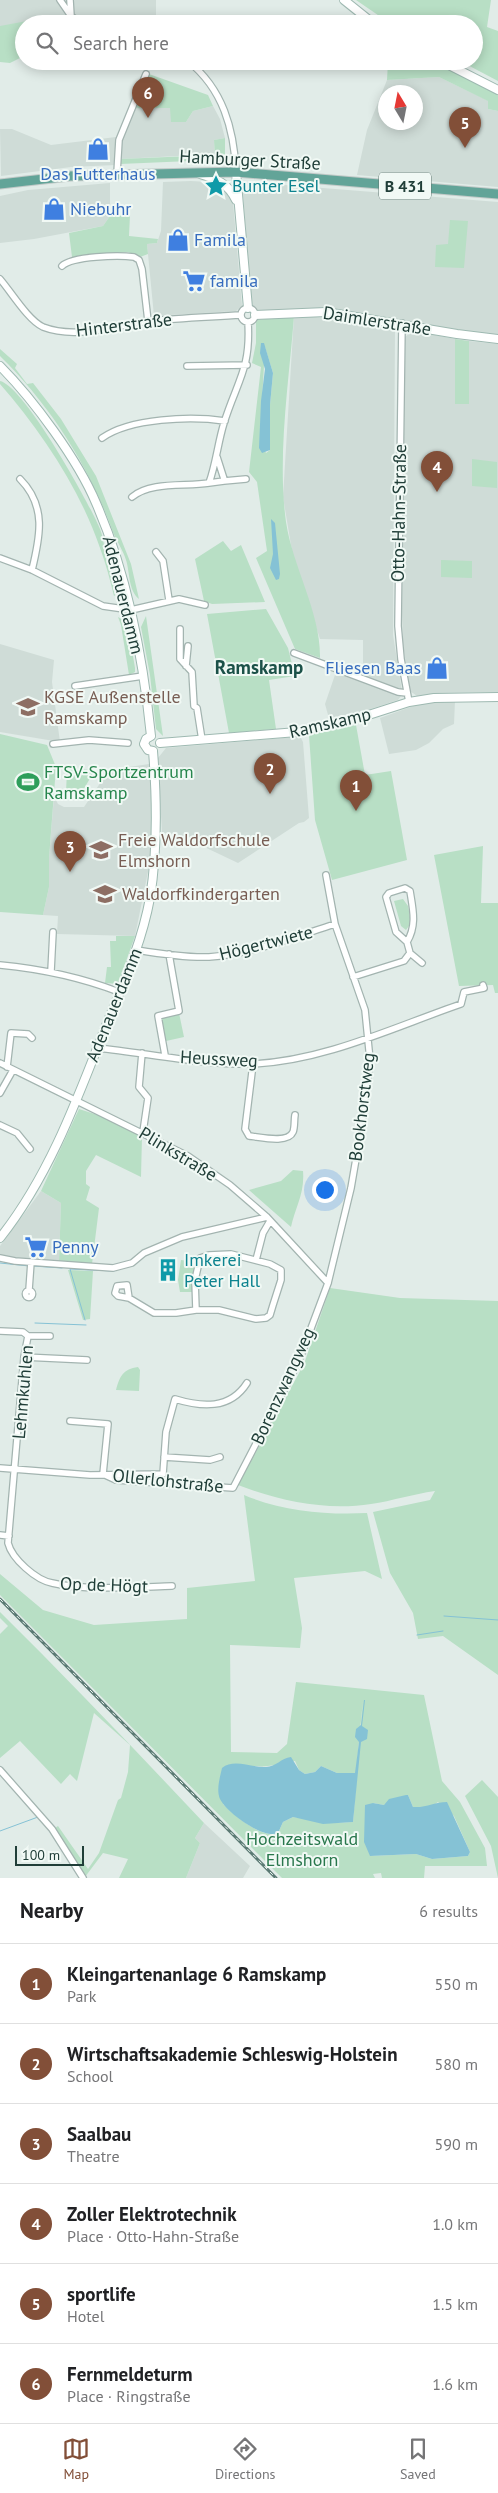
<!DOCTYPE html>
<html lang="en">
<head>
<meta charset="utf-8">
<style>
	body { margin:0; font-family:"PT Sans",sans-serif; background:#f6f6f6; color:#202124 }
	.compass { position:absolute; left:378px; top:85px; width:45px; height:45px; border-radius:50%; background:#fff; box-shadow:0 2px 12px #0003; rotate:350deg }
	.scale { position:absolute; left:15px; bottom:12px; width:69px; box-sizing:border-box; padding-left:5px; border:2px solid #203e38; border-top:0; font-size:14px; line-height:18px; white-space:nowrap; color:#203e38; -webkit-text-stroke:4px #f1f9f5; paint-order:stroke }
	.you { position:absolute; left:324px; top:1189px; width:18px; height:18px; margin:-12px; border:4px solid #fff; border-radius:50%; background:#1a73e8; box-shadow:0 0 0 8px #1a73e833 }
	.badge { display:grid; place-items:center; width:32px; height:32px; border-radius:50%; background:#824f38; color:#fff; font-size:16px; font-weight:700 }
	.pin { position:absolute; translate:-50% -41px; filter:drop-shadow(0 1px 2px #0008) }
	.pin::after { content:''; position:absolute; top:26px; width:18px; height:15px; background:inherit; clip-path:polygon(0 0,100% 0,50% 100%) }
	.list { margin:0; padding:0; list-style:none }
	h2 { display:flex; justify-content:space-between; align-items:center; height:65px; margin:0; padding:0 20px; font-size:21px }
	h2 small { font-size:16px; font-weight:400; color:#757577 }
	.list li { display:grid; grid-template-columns:32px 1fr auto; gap:15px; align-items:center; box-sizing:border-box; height:80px; padding:0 20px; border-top:1px solid #e0e0e0 }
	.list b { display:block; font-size:19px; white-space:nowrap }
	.list p { margin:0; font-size:16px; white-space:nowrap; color:#757577 }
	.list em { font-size:16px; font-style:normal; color:#757577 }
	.icon { flex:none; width:28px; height:28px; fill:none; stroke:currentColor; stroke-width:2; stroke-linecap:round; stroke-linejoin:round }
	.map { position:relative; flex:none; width:498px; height:1878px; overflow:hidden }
	.search { position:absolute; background:#fff; box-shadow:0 2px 12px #0003; left:15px; right:15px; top:15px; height:55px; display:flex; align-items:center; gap:12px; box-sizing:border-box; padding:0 18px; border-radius:28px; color:#757577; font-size:19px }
	.sheet { height:545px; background:#fff }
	nav { display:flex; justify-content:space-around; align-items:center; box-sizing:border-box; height:70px; border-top:1px solid #e0e0e0; background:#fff; font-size:14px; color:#757577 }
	nav a { display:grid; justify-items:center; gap:2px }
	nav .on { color:#824f38 }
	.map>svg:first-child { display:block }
</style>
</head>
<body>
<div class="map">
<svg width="498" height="1878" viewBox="0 0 498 1878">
	<rect width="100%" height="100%" fill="#e1ece8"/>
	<path fill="#cfdcd7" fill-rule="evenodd" d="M0 0H156V24H24L0 52Z
		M439 77 489 101 488 109 498 111V187L357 175 367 130 387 80ZM386 92H416V122H386Z
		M213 106 220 119 225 138 214 140 215 157 196 155 121 159V140L136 108H171V122H186L193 111Z
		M0 129H12L51 145 116 137V165L71 167 1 176Z
		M191 181 208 182 225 188 233 202 242 306 236 311 154 316 147 244 157 243 161 231 163 182Z
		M248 182 498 202V336L333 309 261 311 256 309 251 302 243 193 244 188Z
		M110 183V216L103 226 34 239 0 243V196L28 190Z
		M294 316 357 319 395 329 393 635 402 691 363 677V640L320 639 293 557 283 497Z
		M415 331 455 339V404H469V341L498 344V692L440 693 417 696 410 691 403 644 402 614 405 337 411 332Z
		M0 644 54 660 52 682 60 742 0 732Z
		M336 672 401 696 398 700 330 722 325 704Z
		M436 701H455L454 724 443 729 429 743 416 750 389 754 380 718 416 705Z
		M295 737 301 738 303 742 309 818 304 822 299 823 238 863 177 834 162 833 158 758 166 748Z
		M149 764 152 805 151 857 135 936 57 934 58 916 43 915 49 887V858L54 796 58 804 64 807H84L109 770Z
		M41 1191 61 1203 59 1261 17 1260 0 1255V1246Z
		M204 1823 250 1866 243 1878H186L200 1843 195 1838Z"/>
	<path fill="#b8dfc5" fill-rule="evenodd" d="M356 0H491L487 27 498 31V81L460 61H474V24H391Z
		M43 18 60 24H24V56L10 63 0 62V26Z
		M388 61H431L498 94V111L488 109V101L439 77 387 80Z
		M149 74 208 95 213 106 193 111 186 122H171L170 108H136Z
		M225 138V156L223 161 200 162 196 155 215 157 214 140Z
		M191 156 190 161 120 164 121 159Z
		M130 215 129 236 158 239 157 243 147 244 148 254 140 257 128 252 72 257 69 233 103 226 110 216Z
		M450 220 468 221 464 268 435 267 436 245 448 244Z
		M294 316C289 382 277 456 286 522 293 568 321 613 320 658L295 649 256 558 267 551 257 482 249 472 261 367 252 363 256 343V320ZM265 347 273 373 270 405V450L266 453 260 438Z
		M455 339 469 341V404H455Z
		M0 349 17 364 15 368 27 384 33 383 61 419 96 476 131 564 139 599C128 590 130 572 126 560 123 550 117 542 113 532 89 466 50 405 0 356Z
		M0 381C24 386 89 502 100 529 105 541 104 554 108 566 111 576 125 588 114 596 110 580 106 564 100 548 80 489 41 431 0 384Z
		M472 459 497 462V488L472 486Z
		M223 541 231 551 241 545 265 602 212 604 204 601 195 559Z
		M441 560 472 561V578L441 577Z
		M266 609 288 648 295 676 269 680 276 729 229 733 207 614Z
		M146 616 163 736 156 729 150 675 141 627Z
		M118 617 125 621 128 626 135 668V672L129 675 121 625Z
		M356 725 365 775 391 771 407 860 332 880 315 820 309 735Z
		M0 734 47 745 56 767 49 858V887L43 915 0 912Z
		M67 769 95 770 79 797 68 796 66 793Z
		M483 846 481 903H498V993H495L493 985 459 986 434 855Z
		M403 899 408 906 411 923 406 930 401 926 394 901Z
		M116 936H135L118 984 105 983 107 967H111L110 941H116Z
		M179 1013 184 1037 166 1041 161 1017Z
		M79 1109 107 1118 142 1136 141 1177 96 1155 86 1171V1184L90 1187 86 1200 99 1208 92 1264 59 1261 61 1203 41 1191Z
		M293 1170 303 1171C305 1193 295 1208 291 1227L249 1190 281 1181Z
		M181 1260 196 1262 193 1292H180L178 1280Z
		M68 1270 93 1271 90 1319 83 1320Z
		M330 1288 400 1298 498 1301V1675L443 1636 418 1639 413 1613 390 1573 373 1512 430 1500 435 1491C413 1494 392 1501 371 1504 326 1511 279 1501 238 1485L304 1364Z
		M138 1367 140 1370 139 1391 116 1390C120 1376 123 1369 138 1367Z
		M244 1495C282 1511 325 1515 367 1513L382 1579 365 1571 294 1578 302 1628 300 1648 230 1645 231 1752 277 1753 287 1744 296 1682 424 1695 442 1781 460 1802 485 1848 487 1866H425L424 1878H382L381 1873 373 1874 375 1878H282L0 1595V1574L43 1610 94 1625 187 1619V1588L255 1581ZM363 1700 353 1822 334 1823 293 1817 283 1822 278 1833C263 1840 234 1815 223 1804L255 1766C269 1768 280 1763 295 1761L299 1770 305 1774 315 1772 321 1766 337 1773H356ZM408 1795 413 1807H431L438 1802 454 1816 470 1852 468 1856 432 1859 416 1854 370 1856 373 1803 384 1805Z
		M0 1612C70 1681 137 1752 204 1823L195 1838 200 1843 186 1878H119L128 1859 103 1853 85 1877 55 1828 58 1826 88 1869 99 1853 118 1800 121 1798 128 1772 130 1745 94 1713 77 1781 70 1774 61 1784 20 1741 0 1758V1634L8 1626 0 1618Z
		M482 1780 498 1797V1878L491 1846 465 1796Z"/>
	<path fill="#85c2d5" d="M261 343H264L273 373 270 405V450L262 453 259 448 261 401 265 369 260 353Z
		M271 519 275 523 280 574 279 579 276 580 270 568 273 554Z
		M364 1700H365L362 1726 368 1730 367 1739 361 1742 353 1822 323 1824 293 1817 283 1822 278 1833C264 1840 226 1812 220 1799 216 1790 220 1777 222 1768 234 1758 252 1768 266 1767 276 1767 281 1758 291 1757L299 1770 305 1774 315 1772 321 1766 337 1773H355L359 1742 355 1737 356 1729 361 1725Z
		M406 1795H408L413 1807C426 1808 435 1802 447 1802L470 1852 468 1856 432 1859 416 1854 370 1856 364 1842 365 1805 373 1803 384 1805 389 1799Z"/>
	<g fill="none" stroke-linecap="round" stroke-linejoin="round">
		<path stroke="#85c2d5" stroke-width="1" d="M0 1263 29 1266
			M33 1266 62 1268
			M85 1320 70 1269 114 1271
			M35 1323 86 1325
			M444 1616 498 1620
			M417 1635 443 1631
			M0 1831 38 1817"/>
		<defs>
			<path id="street" d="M60 0 71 16 82 24
				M70 0 71 16
				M188 61C223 89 234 129 236 172
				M117 173 119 140 146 74
				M62 266C72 256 119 255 134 257L139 260 142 269 148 321
				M0 279C12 293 28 320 43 327 77 340 115 325 149 321 180 318 210 317 241 315
				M241 315a7 7 0 1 1 14 0a7 7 0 1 1-14 0Z
				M402 323 398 626 401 659 409 702
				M187 366 247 365
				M102 438C130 418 191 416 225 421
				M20 479C47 506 40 537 32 570
				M224 481 246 479
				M209 483 224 481V479L217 457
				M132 497C151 481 186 487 209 483 216 464 218 442 224 423 237 381 251 369 248 322
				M156 552 163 561 169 600
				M0 558 32 570 103 606 131 610 179 599 205 605
				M180 629V659L192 672 194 706 197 708 202 740
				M294 653 398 692 407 693
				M186 666 188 646
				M75 686 143 676
				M53 744 89 740 128 743
				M137 950C161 954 186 958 209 957 252 954 294 937 335 924
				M410 953 422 963
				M0 965C42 969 80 977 119 992
				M51 971 53 932
				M353 977 404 961 410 953 407 942C417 925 413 910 410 891L405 888 389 893 386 897 396 932 407 942
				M97 1048C147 1053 203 1065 252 1064 324 1061 394 1027 461 1004L464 992 484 988 483 985
				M142 1053 139 1087 148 1098 143 1132
				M165 1055 158 1016 179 1011 169 954
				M0 1063 188 1156 230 1185 267 1217 328 1283
				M253 1064 245 1129 249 1136C260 1137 288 1144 293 1132 295 1127 294 1120 295 1115
				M7 1067 11 1033 28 1034 32 1038
				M0 1093 13 1070
				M0 1125 17 1133 30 1149
				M231 1254 270 1264 281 1270V1280L273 1305 270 1315 266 1318 256 1319 219 1310H196L195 1280 200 1258 209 1255Z
				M0 1258 15 1261 113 1268 132 1263 144 1253 182 1237 267 1217
				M256 1260 263 1233 270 1221
				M29 1290 31 1262
				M25.5 1294a3.5 3.5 0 1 1 7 0a3.5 3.5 0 1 1-7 0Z
				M129 1298 118 1296 115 1293 117 1286 127 1285 129 1298 154 1313H176L196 1310
				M0 1331 23 1332 28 1336
				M28 1336 24 1357 8 1543C12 1559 36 1580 52 1583 85 1591 138 1587 172 1586
				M28 1336H50
				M24 1357 87 1360
				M70 1421 108 1424 103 1474
				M164 1457 210 1460 220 1457
				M0 1468 90 1475 163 1474 166 1432 175 1399C201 1407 230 1410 247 1383
				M103 1474 116 1480 233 1488 298 1363 328 1283 351 1188 362 1124 370 1060 365 1010 335 924 326 875
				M0 1535 9 1536
				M0 1770 52 1829 83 1878"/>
			<path id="secondary" d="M344 0 374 24
				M441 61 498 90
				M236 172 248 308
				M200 174C216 179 228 183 236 200
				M255 315 326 312 457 334 498 339
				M0 366C33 399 78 460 96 503 128 576 143 657 151 736
				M151 736 146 739 144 744 148 750 153 751
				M160 743 297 732 353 720 409 702 434 698 498 697
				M0 1238C50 1175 78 1097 107 1023 124 982 142 942 150 898 158 849 157 801 153 751"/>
			<path id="primary" d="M0 184 70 176 236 172 498 194"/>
		</defs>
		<use href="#street" stroke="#a3b4b0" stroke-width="8"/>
		<use href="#secondary" stroke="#9eb9b1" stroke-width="10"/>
		<use href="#primary" stroke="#c1c9c7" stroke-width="11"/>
		<use href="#street" stroke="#fff" stroke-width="5.5"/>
		<use href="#secondary" stroke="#fff" stroke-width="8"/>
		<use href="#primary" stroke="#62a498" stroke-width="9"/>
		<defs>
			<path id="rail" d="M0 1599 276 1878"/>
		</defs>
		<use href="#rail" stroke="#5a7973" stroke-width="3"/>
		<use href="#rail" stroke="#f1f9f5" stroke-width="1" stroke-dasharray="4" stroke-linecap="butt"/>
	</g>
	<defs>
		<symbol id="shop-bare" viewBox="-9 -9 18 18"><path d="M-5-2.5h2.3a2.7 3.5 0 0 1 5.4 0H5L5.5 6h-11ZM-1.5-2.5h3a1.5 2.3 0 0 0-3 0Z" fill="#3f7fe0" stroke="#f1f9f5" stroke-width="2.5" paint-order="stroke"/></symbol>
		<symbol id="sight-bare" viewBox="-9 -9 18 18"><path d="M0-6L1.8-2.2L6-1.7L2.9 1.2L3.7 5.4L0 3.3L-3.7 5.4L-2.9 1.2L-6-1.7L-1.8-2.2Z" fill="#0f9aa8" stroke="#f1f9f5" stroke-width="2.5" paint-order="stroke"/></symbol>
		<symbol id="supermarket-bare" viewBox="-9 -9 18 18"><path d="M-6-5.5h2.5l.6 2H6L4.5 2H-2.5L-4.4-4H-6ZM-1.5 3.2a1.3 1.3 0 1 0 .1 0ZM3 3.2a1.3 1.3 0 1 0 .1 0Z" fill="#3f7fe0" stroke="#f1f9f5" stroke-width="2.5" paint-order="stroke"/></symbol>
		<symbol id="school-bare" viewBox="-9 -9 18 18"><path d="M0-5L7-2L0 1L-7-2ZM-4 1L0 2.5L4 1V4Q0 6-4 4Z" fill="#8d6e63" stroke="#f1f9f5" stroke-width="2.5" paint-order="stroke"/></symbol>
		<symbol id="stadium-bare" viewBox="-9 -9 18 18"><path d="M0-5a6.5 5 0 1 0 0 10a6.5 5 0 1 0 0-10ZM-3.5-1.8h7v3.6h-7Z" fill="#2e9e5b" stroke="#f1f9f5" stroke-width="2.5" paint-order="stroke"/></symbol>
		<symbol id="building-bare" viewBox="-9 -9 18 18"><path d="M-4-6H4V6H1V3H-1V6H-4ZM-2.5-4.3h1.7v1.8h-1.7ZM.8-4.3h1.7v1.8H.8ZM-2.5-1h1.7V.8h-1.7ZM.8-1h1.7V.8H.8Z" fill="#0f9aa8" stroke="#f1f9f5" stroke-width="2.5" paint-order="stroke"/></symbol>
	</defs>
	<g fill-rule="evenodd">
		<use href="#shop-bare" x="82" y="133" width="32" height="32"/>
		<use href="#sight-bare" x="200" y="170" width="32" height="32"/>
		<use href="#shop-bare" x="38" y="193" width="32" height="32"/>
		<use href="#shop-bare" x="162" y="224" width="32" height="32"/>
		<use href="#supermarket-bare" x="178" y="265" width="32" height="32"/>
		<use href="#shop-bare" x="421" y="652" width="32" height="32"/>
		<use href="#school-bare" x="12" y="691" width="32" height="32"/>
		<use href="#stadium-bare" x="12" y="766" width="32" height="32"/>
		<use href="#school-bare" x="85" y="834" width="32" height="32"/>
		<use href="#school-bare" x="89" y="878" width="32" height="32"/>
		<use href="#supermarket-bare" x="20" y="1231" width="32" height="32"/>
		<use href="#building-bare" x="152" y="1254" width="32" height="32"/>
	</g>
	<g text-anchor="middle" stroke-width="4" stroke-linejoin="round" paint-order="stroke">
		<rect fill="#f1f9f5" stroke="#5f7671" stroke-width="1" x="379" y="172.5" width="52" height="27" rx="4"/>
		<g font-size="16" font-weight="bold" fill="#203e38">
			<text x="405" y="192">B 431</text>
		</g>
		<g font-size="18" fill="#203e38" stroke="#f1f9f5">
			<text transform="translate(250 160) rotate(3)" y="6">Hamburger Straße</text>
			<text transform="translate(377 321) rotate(9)" y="6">Daimlerstraße</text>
			<text transform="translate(124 325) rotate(-7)" y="6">Hinterstraße</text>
			<text transform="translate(399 513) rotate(-89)" y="6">Otto-Hahn-Straße</text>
			<text transform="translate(123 595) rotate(76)" y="6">Adenauerdamm</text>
			<text transform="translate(330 723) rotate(-13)" y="6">Ramskamp</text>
			<text transform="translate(266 943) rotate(-14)" y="6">Högertwiete</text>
			<text transform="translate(114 1005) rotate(-68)" y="6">Adenauerdamm</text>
			<text transform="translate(219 1059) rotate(3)" y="6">Heussweg</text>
			<text transform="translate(362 1107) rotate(-83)" y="6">Bookhorstweg</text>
			<text transform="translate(178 1154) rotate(31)" y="6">Plinkstraße</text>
			<text transform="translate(283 1386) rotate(-65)" y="6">Borenzwangweg</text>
			<text transform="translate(23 1392) rotate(-85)" y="6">Lehmkuhlen</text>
			<text transform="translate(168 1481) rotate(6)" y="6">Ollerlohstraße</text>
			<text transform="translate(104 1585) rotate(2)" y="6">Op de Högt</text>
		</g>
		<g font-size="18" fill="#366cbe" stroke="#f1f9f5" text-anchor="start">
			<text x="98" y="180" text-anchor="middle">Das Futterhaus</text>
			<text x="70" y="215">Niebuhr</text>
			<text x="194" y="246">Famila</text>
			<text x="210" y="287">famila</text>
			<text x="421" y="674" text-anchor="end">Fliesen Baas</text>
			<text x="52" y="1253">Penny</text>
		</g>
		<g font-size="18" fill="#0d838f" stroke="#f1f9f5" text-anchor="start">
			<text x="232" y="192">Bunter Esel</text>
			<text x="184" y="1266">Imkerei<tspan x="184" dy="21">Peter Hall</tspan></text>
		</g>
		<g font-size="18" fill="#785e54" stroke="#f1f9f5" text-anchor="start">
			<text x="44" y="703">KGSE Außenstelle<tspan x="44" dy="21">Ramskamp</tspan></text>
			<text x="118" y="846">Freie Waldorfschule<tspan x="118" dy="21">Elmshorn</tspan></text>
			<text x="122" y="900">Waldorfkindergarten</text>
		</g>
		<g font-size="18" fill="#27864d" stroke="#f1f9f5" text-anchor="start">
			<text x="44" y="778">FTSV-Sportzentrum<tspan x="44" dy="21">Ramskamp</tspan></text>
		</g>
		<g font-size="18" fill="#28774c" stroke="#f1f9f5">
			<text x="302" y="1845">Hochzeitswald<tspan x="302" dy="21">Elmshorn</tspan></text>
		</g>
		<g font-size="19" font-weight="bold" fill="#1b5148" stroke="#f1f9f5">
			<text x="259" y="674">Ramskamp</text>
		</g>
	</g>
</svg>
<svg class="compass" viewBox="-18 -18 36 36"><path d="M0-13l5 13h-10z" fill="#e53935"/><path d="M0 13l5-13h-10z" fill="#757577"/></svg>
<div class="scale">100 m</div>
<div class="you"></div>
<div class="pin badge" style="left:356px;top:811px">1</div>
<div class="pin badge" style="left:270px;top:794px">2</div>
<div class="pin badge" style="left:70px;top:872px">3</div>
<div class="pin badge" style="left:437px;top:492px">4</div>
<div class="pin badge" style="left:465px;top:148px">5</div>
<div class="pin badge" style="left:148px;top:118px">6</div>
<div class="search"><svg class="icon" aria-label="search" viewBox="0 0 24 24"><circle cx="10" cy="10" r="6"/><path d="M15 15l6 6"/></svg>Search here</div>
</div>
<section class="sheet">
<h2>Nearby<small>6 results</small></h2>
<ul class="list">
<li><span class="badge">1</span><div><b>Kleingartenanlage 6 Ramskamp</b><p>Park</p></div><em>550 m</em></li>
<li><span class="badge">2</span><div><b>Wirtschaftsakademie Schleswig-Holstein</b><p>School</p></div><em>580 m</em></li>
<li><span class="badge">3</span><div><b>Saalbau</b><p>Theatre</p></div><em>590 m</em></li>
<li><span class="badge">4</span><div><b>Zoller Elektrotechnik</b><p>Place · Otto-Hahn-Straße</p></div><em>1.0 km</em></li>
<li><span class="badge">5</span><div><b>sportlife</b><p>Hotel</p></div><em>1.5 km</em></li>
<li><span class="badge">6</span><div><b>Fernmeldeturm</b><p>Place · Ringstraße</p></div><em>1.6 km</em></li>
</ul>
</section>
<nav>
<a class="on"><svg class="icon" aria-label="map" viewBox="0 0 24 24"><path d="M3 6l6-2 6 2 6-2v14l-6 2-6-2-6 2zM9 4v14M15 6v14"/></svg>Map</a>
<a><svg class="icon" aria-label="directions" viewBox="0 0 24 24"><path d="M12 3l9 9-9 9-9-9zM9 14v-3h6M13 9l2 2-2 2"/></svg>Directions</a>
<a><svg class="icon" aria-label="saved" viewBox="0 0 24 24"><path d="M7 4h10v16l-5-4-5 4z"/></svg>Saved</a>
</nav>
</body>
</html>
